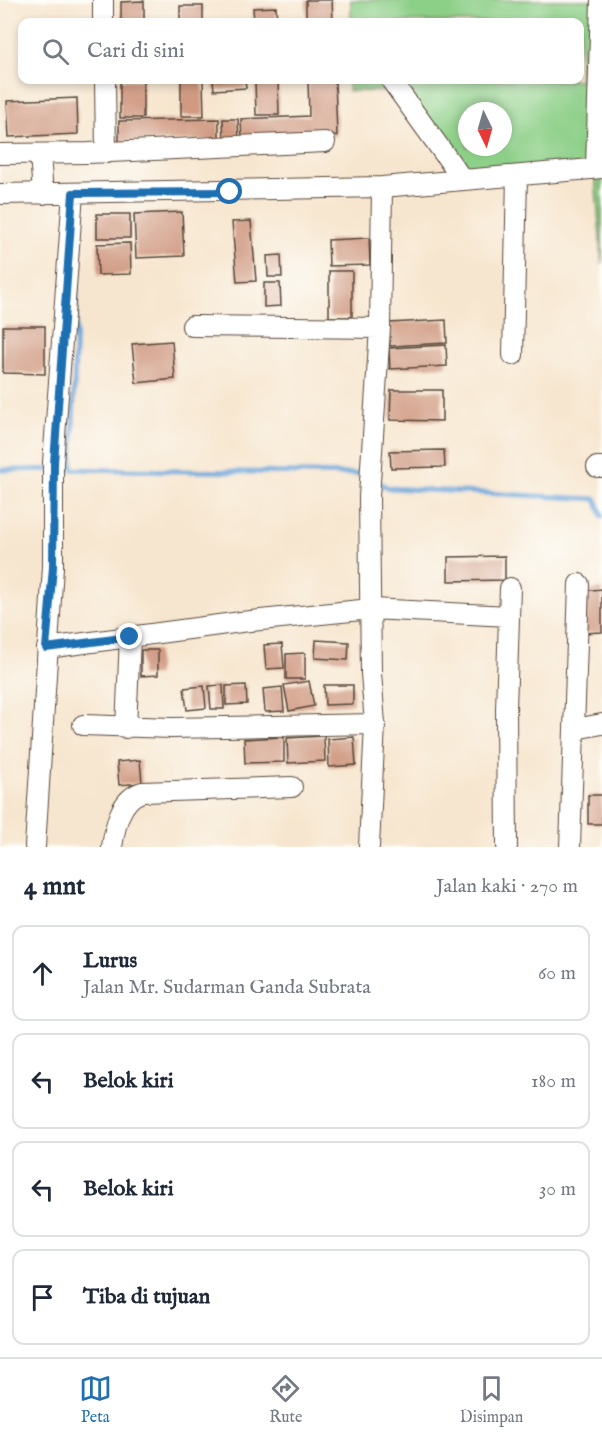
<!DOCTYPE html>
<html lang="id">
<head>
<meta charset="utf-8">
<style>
	body { margin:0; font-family:"IM FELL English",serif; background:#f6f6f7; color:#1f2937 }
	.compass { position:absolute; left:458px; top:102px; width:54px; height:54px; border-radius:50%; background:#fff; box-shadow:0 3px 9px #0003; rotate:175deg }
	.stop { position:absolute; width:18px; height:18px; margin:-14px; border:4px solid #1f6fb2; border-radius:50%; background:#fff }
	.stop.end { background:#1f6fb2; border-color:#fff; box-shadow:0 2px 6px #0008 }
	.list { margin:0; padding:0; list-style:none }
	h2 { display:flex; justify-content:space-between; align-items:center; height:78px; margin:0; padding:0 24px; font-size:26px }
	h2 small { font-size:20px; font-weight:400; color:#747a83 }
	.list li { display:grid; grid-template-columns:39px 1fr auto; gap:18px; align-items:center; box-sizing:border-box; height:96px; margin:0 12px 12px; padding:0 12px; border:2px solid #e0e1e3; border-radius:12px }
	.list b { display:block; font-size:22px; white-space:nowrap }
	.list p { margin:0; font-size:20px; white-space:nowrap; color:#747a83 }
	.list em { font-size:20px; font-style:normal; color:#747a83 }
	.icon { flex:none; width:33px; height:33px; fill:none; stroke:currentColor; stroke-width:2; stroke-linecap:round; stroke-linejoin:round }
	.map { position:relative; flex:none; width:602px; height:847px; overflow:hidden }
	.search { position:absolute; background:#fff; box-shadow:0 3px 9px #0003; left:18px; right:18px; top:18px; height:66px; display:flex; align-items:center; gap:15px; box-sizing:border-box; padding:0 21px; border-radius:12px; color:#747a83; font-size:22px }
	.sheet { height:510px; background:#fff }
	nav { display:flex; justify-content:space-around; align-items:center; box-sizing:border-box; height:84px; border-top:2px solid #e0e1e3; background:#fff; font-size:16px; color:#747a83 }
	nav a { display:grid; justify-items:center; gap:3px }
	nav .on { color:#1f6fb2 }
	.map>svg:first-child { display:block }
</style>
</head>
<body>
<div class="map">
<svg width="602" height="847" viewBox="0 0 602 847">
	<rect width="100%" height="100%" fill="#fdfcf7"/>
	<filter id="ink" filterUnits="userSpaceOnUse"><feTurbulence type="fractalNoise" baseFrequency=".0167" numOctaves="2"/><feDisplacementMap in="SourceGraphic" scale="12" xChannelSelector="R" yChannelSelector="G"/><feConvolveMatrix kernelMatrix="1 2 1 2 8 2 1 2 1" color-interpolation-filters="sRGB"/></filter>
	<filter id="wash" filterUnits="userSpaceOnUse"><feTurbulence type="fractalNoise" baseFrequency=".008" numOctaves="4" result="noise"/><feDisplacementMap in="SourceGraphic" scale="24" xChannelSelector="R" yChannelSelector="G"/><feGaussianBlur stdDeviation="1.35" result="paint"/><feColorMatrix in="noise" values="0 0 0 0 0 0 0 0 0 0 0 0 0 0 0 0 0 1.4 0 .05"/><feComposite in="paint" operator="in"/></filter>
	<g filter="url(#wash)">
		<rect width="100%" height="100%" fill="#f7e6cf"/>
		<path fill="#8ccf87" stroke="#647c52" stroke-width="1.5" fill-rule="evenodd" d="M351 0H602V264L595 174 466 171 401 91H348L349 80H580V22H351ZM467 111H503V147H467Z"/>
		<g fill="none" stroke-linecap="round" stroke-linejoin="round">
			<path stroke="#67a3d8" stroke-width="5" d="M72 469 360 474 367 477
				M0 470 72 469 77 270
				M375 481 389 488 596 499 602 516"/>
		</g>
		<g id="blocks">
			<path fill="#d09a82" d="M306 0H332L333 22H306Z
				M144 1V22H121V2Z
				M180 6H203V22H180Z
				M276 7 277 22H254L253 8Z
				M120 80H143V118H120Z
				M181 80H203L204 116H181Z
				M213 80H245L246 88 214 90Z
				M255 80H278L279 115H256Z
				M308 80H335L337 136 242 141 241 119 309 116Z
				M77 98 78 134 9 137 7 101Z
				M219 119V140L119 142V121Z
				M223 119H238L239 143H224Z
				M182 212 184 256 136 258 134 214Z
				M97 214H130V238H97Z
				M251 221 256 281 237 282 232 222Z
				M369 238 370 265 329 266 328 240Z
				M130 243 131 274 98 275 97 244Z
				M281 255 282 277H268L267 256Z
				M329 271H352V317H329Z
				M264 283H280L281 306 264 307Z
				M446 320 447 343 390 346 389 323Z
				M3 326H45V374L3 373Z
				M172 341 175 379 136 383 132 344Z
				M446 345 447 366 390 369 389 348Z
				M391 390H442V421L390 420Z
				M444 450 445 467 391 468 390 451Z
				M505 556V580L448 581V557Z
				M602 589V632L585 633 581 591Z
				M316 640 349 642 348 660 315 658Z
				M282 644 284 668 266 669 264 645Z
				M141 650H158V675L141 676Z
				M305 653V679H286V654Z
				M309 681 314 706 289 711 284 685Z
				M223 685 224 709H211L209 686Z
				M246 685 247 704 226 705V686Z
				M324 685H353V704L325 705Z
				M204 686 206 708 187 710 184 688Z
				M282 687 284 711 265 712 263 689Z
				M324 736 325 761 288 763 287 738Z
				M284 737V762L245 763 244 739Z
				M354 737 356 765 329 767 328 739Z
				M140 760 142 783 119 785 117 762Z
				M588 795H602V824H588Z"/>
		</g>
	</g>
	<g filter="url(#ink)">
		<use href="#blocks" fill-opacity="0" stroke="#574639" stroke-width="1.5"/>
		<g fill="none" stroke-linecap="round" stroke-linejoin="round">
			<defs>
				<path id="minor" d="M103 0V22
					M105 80 106 153
					M391 80 463 180
					M0 154 88 153 325 142
					M40 154 43 194
					M596 168 601 0
					M0 194 382 187 602 168
					M192 326 380 328
					M513 355 517 176
					M597 467H602
					M47 648 241 622 371 609 509 616
					M83 725 172 728 375 724
					M126 728 130 637
					M575 729 602 724
					M35 847 53 567V463L73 193
					M112 847C115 826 120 799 142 792L292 787
					M369 847 375 724 371 673 369 497 380 328 382 187
					M507 847 506 709 510 588
					M570 847 579 584"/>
			</defs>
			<use href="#minor" stroke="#574639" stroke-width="22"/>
			<use href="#minor" stroke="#fff" stroke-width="20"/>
		</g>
	</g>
	<g fill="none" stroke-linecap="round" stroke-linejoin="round" filter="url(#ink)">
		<path stroke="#1f6fb2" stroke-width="8" d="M130 637 46 648 53 567 54 463 73 193 230 192"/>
	</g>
</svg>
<svg class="compass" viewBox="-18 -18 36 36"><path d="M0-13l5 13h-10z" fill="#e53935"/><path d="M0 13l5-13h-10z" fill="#747a83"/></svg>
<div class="stop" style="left:230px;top:192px"></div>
<div class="stop end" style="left:130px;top:637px"></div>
<div class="search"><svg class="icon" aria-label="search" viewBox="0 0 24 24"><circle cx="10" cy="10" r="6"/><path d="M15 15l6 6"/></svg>Cari di sini</div>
</div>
<section class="sheet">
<h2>4 mnt<small>Jalan kaki · 270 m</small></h2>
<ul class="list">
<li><svg class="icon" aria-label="ahead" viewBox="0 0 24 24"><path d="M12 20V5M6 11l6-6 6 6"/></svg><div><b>Lurus</b><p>Jalan Mr. Sudarman Ganda Subrata</p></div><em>60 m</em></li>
<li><svg class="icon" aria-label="left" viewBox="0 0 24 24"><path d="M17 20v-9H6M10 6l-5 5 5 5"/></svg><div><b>Belok kiri</b></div><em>180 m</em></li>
<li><svg class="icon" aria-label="left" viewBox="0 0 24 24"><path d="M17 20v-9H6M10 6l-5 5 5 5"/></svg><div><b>Belok kiri</b></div><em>30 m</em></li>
<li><svg class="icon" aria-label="arrive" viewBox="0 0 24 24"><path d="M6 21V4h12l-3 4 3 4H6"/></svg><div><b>Tiba di tujuan</b></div></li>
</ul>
</section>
<nav>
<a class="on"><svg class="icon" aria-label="map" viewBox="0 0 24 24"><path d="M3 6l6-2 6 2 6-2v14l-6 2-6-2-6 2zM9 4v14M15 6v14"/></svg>Peta</a>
<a><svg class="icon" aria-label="directions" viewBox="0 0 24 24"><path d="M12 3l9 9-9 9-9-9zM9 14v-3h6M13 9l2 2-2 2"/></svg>Rute</a>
<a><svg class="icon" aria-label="saved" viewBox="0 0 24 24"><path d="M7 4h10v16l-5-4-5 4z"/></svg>Disimpan</a>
</nav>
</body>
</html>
